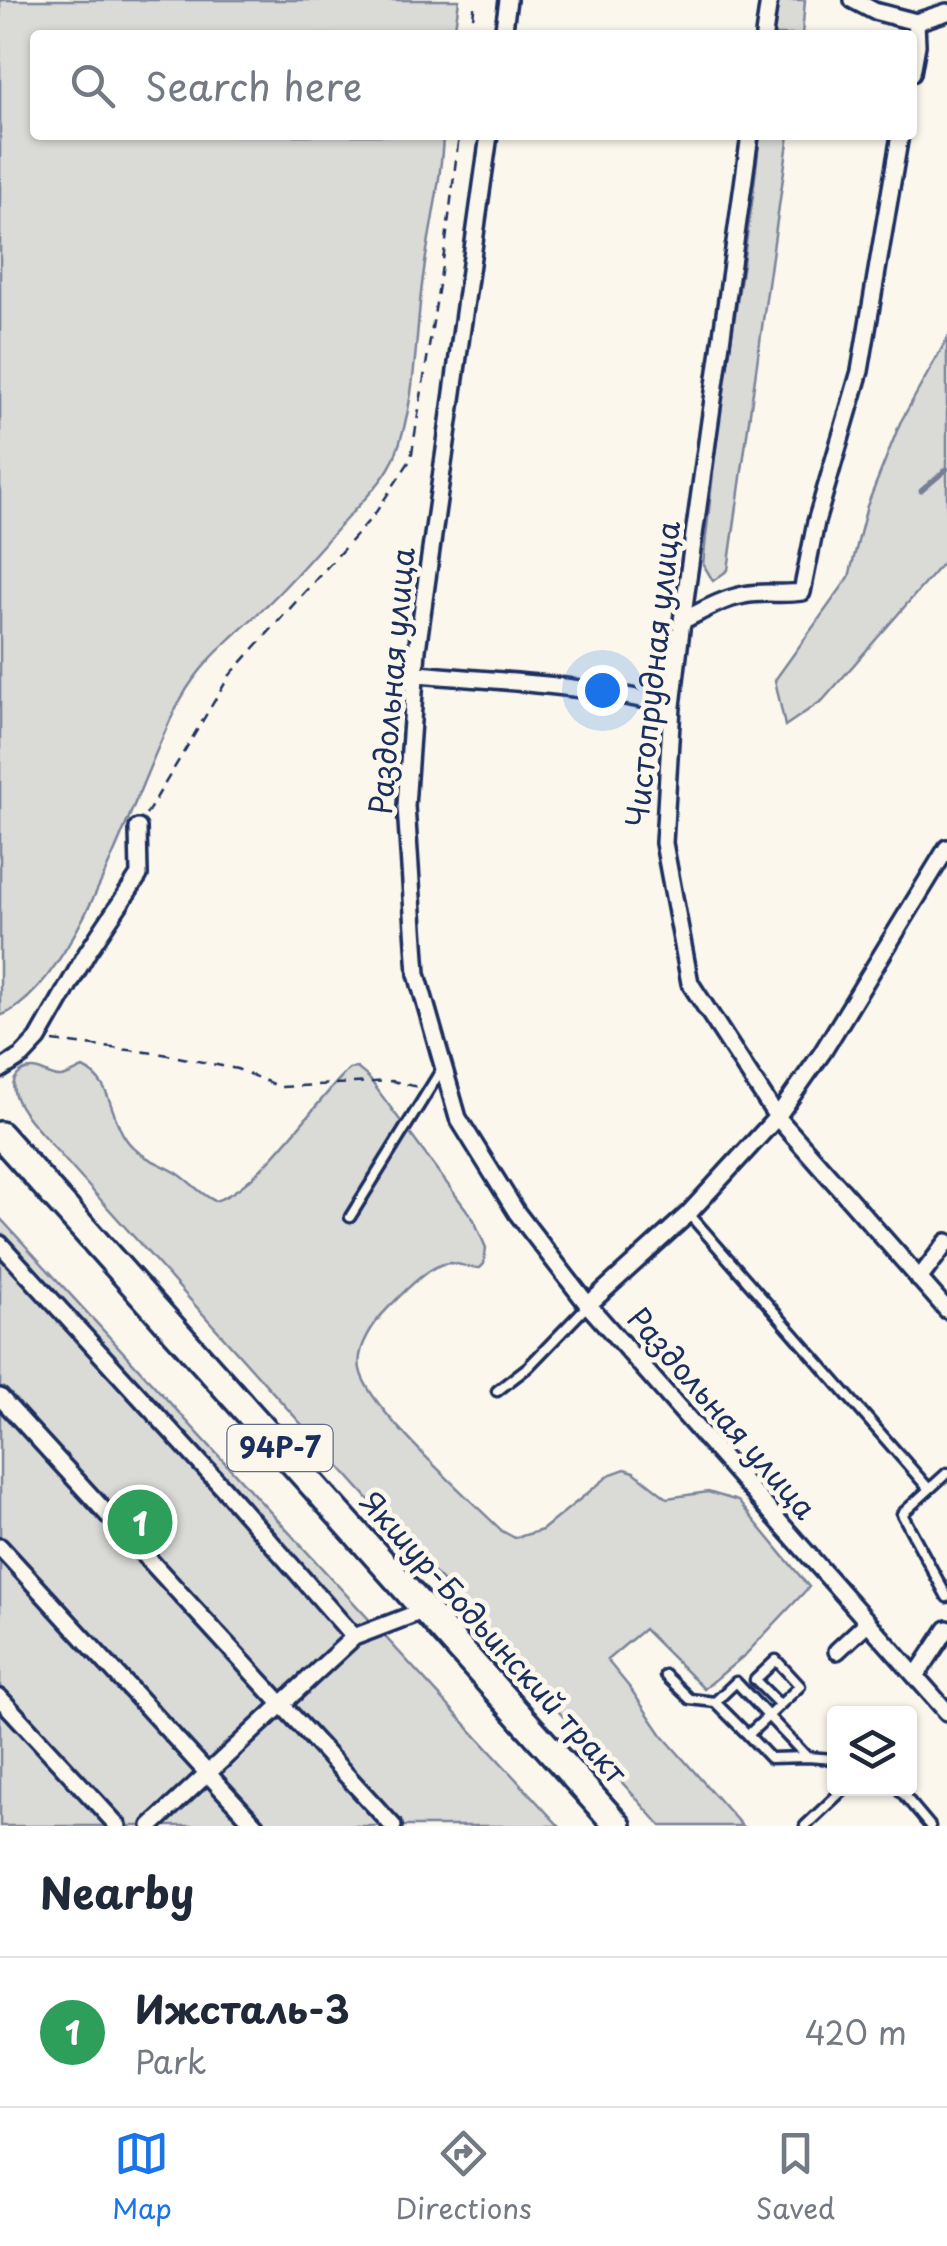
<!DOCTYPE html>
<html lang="en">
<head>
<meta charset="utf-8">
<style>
	body { margin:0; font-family:"Playpen Sans",sans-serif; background:#f2f2f3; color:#1f2937 }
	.controls { position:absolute; right:30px; bottom:30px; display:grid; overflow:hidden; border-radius:10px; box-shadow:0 2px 8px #0004 }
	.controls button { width:90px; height:90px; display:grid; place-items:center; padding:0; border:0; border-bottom:2px solid #e0e1e3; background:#fff; color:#1f2937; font:50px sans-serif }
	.you { position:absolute; left:602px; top:690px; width:35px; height:35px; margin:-25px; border:8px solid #fff; border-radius:50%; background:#1a73e8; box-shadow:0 0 0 15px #1a73e833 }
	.badge { display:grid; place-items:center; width:65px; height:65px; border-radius:50%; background:#1a73e8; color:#fff; font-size:32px; font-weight:700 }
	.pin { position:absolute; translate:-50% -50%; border:5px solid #fff; box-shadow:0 2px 10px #0006 }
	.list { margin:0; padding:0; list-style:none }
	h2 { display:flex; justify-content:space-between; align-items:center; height:130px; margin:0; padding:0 40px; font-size:42px }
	h2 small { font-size:32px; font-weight:400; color:#747a83 }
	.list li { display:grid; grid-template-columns:65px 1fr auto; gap:30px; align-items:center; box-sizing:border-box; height:150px; padding:0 40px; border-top:2px solid #e0e1e3 }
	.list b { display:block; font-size:38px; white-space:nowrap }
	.list p { margin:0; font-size:32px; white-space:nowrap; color:#747a83 }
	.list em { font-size:32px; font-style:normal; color:#747a83 }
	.icon { flex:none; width:55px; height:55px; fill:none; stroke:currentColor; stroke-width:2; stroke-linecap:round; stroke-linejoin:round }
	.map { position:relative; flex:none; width:947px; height:1826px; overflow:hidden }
	.search { position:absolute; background:#fff; box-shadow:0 2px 8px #0004; left:30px; right:30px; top:30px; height:110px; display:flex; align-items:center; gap:25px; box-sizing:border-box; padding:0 35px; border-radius:10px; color:#747a83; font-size:38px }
	.sheet { height:280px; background:#fff }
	nav { display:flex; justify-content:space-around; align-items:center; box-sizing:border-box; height:140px; border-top:2px solid #e0e1e3; background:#fff; font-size:28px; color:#747a83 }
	nav a { display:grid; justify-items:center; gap:5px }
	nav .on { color:#1a73e8 }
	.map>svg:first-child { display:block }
</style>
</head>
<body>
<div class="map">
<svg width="947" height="1826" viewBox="0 0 947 1826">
	<rect width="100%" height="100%" fill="#fbf7ec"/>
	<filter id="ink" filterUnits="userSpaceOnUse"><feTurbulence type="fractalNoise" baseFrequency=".01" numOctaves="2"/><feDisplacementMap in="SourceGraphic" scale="20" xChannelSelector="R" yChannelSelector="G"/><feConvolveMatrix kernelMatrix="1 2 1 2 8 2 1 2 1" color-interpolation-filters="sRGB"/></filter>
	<g filter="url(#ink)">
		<path fill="#dadad7" stroke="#7a849a" stroke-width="2.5" d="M0 0H459L454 35H35V135H443C441 186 428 234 422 285 415 341 416 403 395 456 386 479 366 497 349 516 322 545 296 577 267 605 236 635 202 660 181 699 140 771 79 987 0 1016Z
			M778 0H805L802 35H771Z
			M760 135H789L728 570 713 581 703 564 718 428 752 203Z
			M947 339V558L823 700 785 726 775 680 849 577 867 506 900 423Z
			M83 1068C113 1082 109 1116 126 1139 139 1158 159 1162 177 1173 191 1182 200 1194 215 1201 260 1187 313 1104 349 1069L357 1068 368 1077 474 1220 486 1248 484 1264 480 1268C470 1268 460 1264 450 1263 430 1263 402 1294 388 1308 374 1322 356 1348 360 1369 366 1407 471 1500 502 1531L515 1538 542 1530 611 1474 625 1469 634 1472 667 1498 708 1492 738 1501 809 1587 746 1654 704 1689 644 1629 607 1660 630 1688 662 1735 742 1826H661L49 1142C37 1128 2 1094 17 1076 21 1071 25 1069 31 1069 42 1068 50 1078 61 1077 68 1076 76 1071 83 1068Z
			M0 1218 559 1826H0Z"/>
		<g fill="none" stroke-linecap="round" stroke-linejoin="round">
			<path stroke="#747e96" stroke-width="5" d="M921 491 947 469"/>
			<defs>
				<path id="lane" d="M689 1214 929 1489
					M350 1217 443 1067
					M497 1391 528 1367 588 1305
					M947 1473 902 1514 947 1597
					M665 1675 690 1699 715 1702 748 1735
					M715 1702 736 1682 807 1757
					M780 1705 755 1680 776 1660 800 1686C782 1703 765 1719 748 1735L770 1758 807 1757 834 1759
					M898 1788 930 1826
					M805 1826 845 1788"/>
				<path id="street" d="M853 0 874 11 916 22 947 12
					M503 35 508 0
					M764 35 769 0
					M912 73 917 45 916 22
					M489 135 417 650 406 806 417 974 458 1118 517 1213 588 1305 947 1712
					M750 135 682 621 672 706 664 843 690 983 777 1117 947 1310
					M682 621C702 611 722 599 744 595 762 591 783 595 802 592L816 522 860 371 900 135
					M416 674C501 681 589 685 672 706
					M0 1070 22 1056 38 1039 87 953 139 875 138 828
					M0 1244 224 1489 354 1637
					M919 1279 947 1242
					M588 1305 688 1214 777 1117 822 1053 947 848
					M0 1397 393 1826
					M0 1547 256 1826
					M837 1651 868 1622
					M916 1676 947 1629
					M0 1698 118 1826
					M151 1826 354 1637 425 1610"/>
				<path id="primary" d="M0 1135 618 1826"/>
			</defs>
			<use href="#lane" stroke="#1b2f5e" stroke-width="15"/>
			<use href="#street" stroke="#1b2f5e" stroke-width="22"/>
			<use href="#primary" stroke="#1b2f5e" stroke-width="32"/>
			<path stroke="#1b2f5e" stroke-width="2.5" stroke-dasharray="10 8" stroke-linecap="butt" d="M471 35 475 0
				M146 815 230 675 374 515 411 459 446 241 459 135
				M53 1041 163 1054 237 1069 280 1087 392 1081 418 1087"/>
			<use href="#lane" stroke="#fbf7ec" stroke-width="8"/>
			<use href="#street" stroke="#fbf7ec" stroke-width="15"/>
			<use href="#primary" stroke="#fbf7ec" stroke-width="25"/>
		</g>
	</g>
	<g text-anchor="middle" stroke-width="10" stroke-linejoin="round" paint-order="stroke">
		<rect fill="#fbf7ec" stroke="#5e6b89" stroke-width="2.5" x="227.5" y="1425" width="105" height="46" rx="8"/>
		<g font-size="28" font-weight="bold" fill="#1b2f5e">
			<text x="280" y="1458">94Р-7</text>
		</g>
		<g font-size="30" fill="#1b2f5e" stroke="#fbf7ec">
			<text transform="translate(654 674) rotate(-84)" y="10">Чистопрудная улица</text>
			<text transform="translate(393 681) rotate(-85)" y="10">Раздольная улица</text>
			<text transform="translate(721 1414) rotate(49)" y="10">Раздольная улица</text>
			<text transform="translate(493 1638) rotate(48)" y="10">Якшур-Бодьинский тракт</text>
		</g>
	</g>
</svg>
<div class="controls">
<button><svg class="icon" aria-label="layers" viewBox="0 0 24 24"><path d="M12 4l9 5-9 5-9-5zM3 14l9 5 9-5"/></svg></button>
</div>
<div class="you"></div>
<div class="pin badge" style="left:140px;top:1522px;background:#2e9e5b">1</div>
<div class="search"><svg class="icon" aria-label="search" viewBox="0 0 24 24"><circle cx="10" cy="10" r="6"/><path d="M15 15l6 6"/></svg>Search here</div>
</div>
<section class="sheet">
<h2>Nearby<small></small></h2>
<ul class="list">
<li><span class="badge" style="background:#2e9e5b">1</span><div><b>Ижсталь-3</b><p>Park</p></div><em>420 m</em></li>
</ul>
</section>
<nav>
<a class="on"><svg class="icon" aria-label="map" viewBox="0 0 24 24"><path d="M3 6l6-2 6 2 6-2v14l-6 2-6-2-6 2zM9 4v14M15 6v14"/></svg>Map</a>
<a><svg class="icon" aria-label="directions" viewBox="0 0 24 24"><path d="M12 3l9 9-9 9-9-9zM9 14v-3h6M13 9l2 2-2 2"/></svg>Directions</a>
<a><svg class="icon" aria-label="saved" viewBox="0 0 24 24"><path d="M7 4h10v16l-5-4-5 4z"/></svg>Saved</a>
</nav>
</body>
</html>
